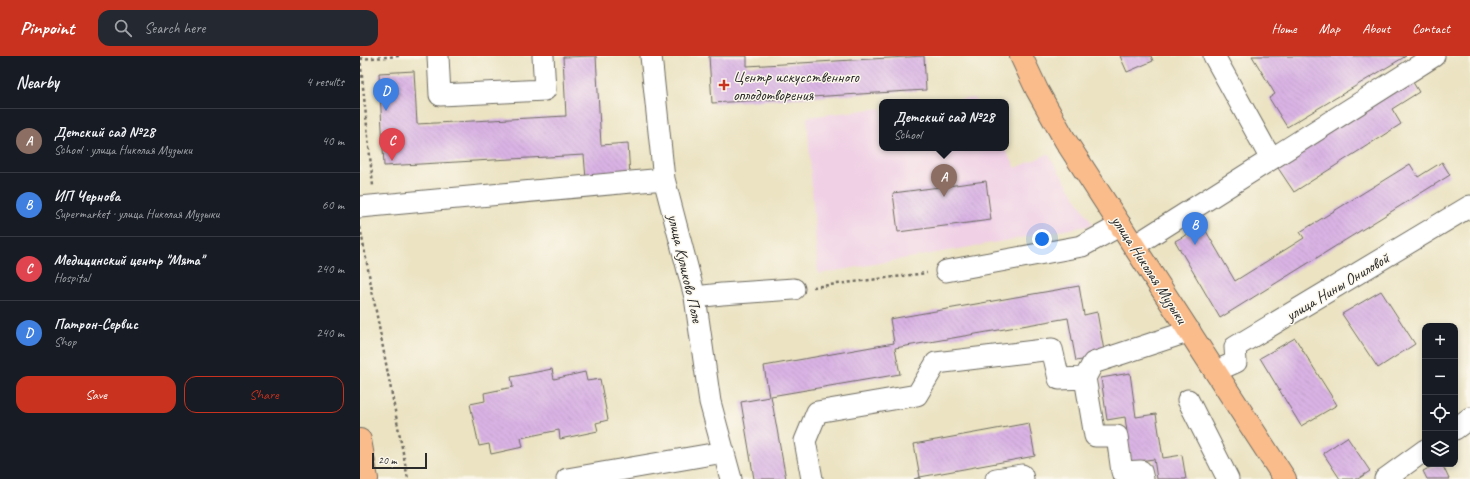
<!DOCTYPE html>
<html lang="en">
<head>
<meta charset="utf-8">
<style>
	body { margin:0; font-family:Caveat,sans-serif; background:#242831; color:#f1f3f6 }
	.controls { position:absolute; right:12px; bottom:12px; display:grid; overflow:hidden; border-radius:8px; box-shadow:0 2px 6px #0003 }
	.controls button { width:36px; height:36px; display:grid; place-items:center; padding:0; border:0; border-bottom:1px solid #363941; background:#171b24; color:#f1f3f6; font:20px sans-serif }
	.scale { position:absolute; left:12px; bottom:10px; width:55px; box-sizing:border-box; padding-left:4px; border:2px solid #2b2b2b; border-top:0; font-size:11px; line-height:14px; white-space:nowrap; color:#2b2b2b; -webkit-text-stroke:3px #fbf7ec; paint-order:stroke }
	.you { position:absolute; left:682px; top:183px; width:14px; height:14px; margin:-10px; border:3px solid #fff; border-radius:50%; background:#1a73e8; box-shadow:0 0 0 6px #1a73e833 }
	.badge { display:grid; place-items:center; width:26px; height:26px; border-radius:50%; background:#c8321e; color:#fff; font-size:13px; font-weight:700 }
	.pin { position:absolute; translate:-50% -33px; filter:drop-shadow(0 1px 2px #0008) }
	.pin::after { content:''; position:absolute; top:21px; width:14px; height:12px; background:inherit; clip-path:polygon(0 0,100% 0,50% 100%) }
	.popup { position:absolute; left:519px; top:43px; width:130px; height:52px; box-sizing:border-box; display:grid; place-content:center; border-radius:8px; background:#171b24; filter:drop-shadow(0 1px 3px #0005); font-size:13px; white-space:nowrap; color:#9ea1a6 }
	.popup b { font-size:15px; color:#f1f3f6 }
	.popup::after { content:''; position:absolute; left:50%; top:100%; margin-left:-8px; border:8px solid transparent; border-top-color:#171b24 }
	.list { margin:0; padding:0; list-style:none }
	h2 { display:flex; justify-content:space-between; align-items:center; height:52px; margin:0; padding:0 16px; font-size:17px }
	h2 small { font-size:13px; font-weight:400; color:#9ea1a6 }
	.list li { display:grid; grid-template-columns:26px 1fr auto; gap:12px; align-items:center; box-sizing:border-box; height:64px; padding:0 16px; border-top:1px solid #363941 }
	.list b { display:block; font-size:15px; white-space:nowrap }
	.list p { margin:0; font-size:13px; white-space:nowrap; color:#9ea1a6 }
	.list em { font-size:13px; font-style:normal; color:#9ea1a6 }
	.actions { display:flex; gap:8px; padding:12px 16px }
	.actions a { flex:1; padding:9px 0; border:1px solid #c8321e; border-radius:12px; text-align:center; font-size:14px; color:#c8321e }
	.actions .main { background:#c8321e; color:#fff }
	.icon { flex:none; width:22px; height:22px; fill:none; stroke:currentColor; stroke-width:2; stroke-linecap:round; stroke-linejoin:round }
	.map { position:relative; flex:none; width:1110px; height:423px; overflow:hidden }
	header { display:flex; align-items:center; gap:24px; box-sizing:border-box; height:56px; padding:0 20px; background:#c8321e; color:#fff }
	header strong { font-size:19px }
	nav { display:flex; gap:22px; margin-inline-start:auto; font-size:14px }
	.search { width:280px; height:36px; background:#242831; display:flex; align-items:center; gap:10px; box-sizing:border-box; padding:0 14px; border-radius:12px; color:#9ea1a6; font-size:15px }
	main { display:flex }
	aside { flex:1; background:#171b24 }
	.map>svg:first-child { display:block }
</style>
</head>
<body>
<header>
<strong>Pinpoint</strong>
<div class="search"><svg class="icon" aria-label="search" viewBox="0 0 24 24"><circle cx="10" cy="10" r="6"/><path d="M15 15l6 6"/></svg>Search here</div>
<nav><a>Home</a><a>Map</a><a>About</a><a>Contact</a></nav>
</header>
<main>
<aside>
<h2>Nearby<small>4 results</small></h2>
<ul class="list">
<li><span class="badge" style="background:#8d6e63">A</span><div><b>Детский сад №28</b><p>School · улица Николая Музыки</p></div><em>40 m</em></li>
<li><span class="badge" style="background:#3f7fe0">B</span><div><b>ИП Чернова</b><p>Supermarket · улица Николая Музыки</p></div><em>60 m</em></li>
<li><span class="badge" style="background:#e0444e">C</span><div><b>Медицинский центр &quot;Мята&quot;</b><p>Hospital</p></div><em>240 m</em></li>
<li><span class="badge" style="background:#3f7fe0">D</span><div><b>Патрон-Сервис</b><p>Shop</p></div><em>240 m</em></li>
</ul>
<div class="actions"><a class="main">Save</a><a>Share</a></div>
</aside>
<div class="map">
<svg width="1110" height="423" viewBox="0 0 1110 423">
	<defs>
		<pattern id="building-back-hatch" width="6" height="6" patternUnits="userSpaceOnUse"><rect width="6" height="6" fill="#d9b3e4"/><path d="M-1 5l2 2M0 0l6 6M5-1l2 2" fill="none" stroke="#ba9ac4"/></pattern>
	</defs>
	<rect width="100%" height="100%" fill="#fbf7ec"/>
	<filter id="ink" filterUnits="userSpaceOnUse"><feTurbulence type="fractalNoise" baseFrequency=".025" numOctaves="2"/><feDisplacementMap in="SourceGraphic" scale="8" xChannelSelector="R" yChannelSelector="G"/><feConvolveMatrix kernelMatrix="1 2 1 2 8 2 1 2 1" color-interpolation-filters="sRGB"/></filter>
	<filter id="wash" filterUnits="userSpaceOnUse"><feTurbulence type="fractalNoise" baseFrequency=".012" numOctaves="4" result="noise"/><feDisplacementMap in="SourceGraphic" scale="16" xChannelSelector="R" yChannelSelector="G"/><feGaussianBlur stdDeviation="0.9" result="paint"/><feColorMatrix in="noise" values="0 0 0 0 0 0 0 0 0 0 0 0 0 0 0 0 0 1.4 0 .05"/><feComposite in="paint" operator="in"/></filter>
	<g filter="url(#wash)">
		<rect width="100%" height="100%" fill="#ebe3c2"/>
		<path fill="#f0d0e5" d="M614 42 617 46H578Z
			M522 52V92H644L656 112 688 98 733 169 458 218 447 61Z"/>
		<g id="blocks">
			<path fill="url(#building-back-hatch)" d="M236 0 241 89 268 87 270 121 226 123 224 99 24 110 19 17 54 15 57 68 206 60 203 1Z
				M349 0H387V10L564 0 566 34 352 47Z
				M760 0H791L793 5 767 16Z
				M892 0H1046L927 71 909 42 915 38Z
				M1049 20 1059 36 1032 53 1041 68 934 136 914 106Z
				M1082 106 1090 119 860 262 815 185 843 170 875 225 944 182 940 176 1050 108 1058 121Z
				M626 125 631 164 538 176 533 137Z
				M719 230 724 259 737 256 745 300 716 305 708 262 535 292 540 318 411 340 426 423H394L381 346 409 341 404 310 534 287 530 263Z
				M1021 235 1055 288 1018 312 982 258Z
				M935 282 977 349 941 370 900 302Z
				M192 313 194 323 225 316 227 325 240 323 248 364 236 367 238 375 200 383 199 374 161 382 163 391 131 398 129 388 119 390 110 348 125 345 124 337 153 331 151 321Z
				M770 317 776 361 796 358 803 402 822 399 826 423H797L794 403 771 406 765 361 747 364 741 322Z
				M669 367 675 400 560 421V423H554L560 421 554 388Z
				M987 381 1010 415 998 423H980L963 397Z
				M1077 408H1082L1089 423H1067L1063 415Z"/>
		</g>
	</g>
	<g filter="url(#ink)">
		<use href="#blocks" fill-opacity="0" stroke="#6e6b60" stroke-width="1"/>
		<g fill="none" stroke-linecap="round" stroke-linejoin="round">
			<defs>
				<path id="minor" d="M78 0 80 39 185 34 183 0
					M291 0 304 123 335 241 350 346 371 423
					M854 0 911 103
					M0 151 304 123
					M774 190 1074 0
					M586 215 722 190 761 169
					M335 241 362 238 434 233
					M856 315 876 306 875 291 1110 150
					M725 322 733 307 830 275
					M828 344 868 423
					M1095 373 1110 362
					M207 423 364 396
					M452 423 445 385 457 356 557 339 576 307 692 293 699 323 725 322 735 380H757L762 416 781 415 783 423
					M636 423 662 419 663 423
					M1025 423 1065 394"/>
				<path id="major" d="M661 0 677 34 705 84 925 423
					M0 384 7 423"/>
			</defs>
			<use href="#minor" stroke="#6e6b60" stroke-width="23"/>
			<use href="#major" stroke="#6e6b60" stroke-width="24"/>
			<path stroke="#6e6b60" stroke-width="2.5" stroke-dasharray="3 3" stroke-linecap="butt" d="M0 1 13 130
				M0 3 39 0
				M0 171 48 423
				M453 231 567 217"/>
			<use href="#minor" stroke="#fff" stroke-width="21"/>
			<use href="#major" stroke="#fabc8b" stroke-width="22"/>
		</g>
	</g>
	<path fill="#c8321e" stroke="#fbf7ec" stroke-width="1.5" d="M362 23h4v4h4v4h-4v4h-4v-4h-4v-4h4z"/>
	<g text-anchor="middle" stroke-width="3" stroke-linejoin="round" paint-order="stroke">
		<g font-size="16" fill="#2b2b2b" stroke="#fbf7ec" text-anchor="start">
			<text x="373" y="26">Центр искусственного<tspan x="373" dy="18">оплодотворения</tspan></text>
		</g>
		<g font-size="16" fill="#2b2b2b" stroke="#fbf7ec">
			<text transform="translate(326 212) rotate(77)" y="6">улица Куликово Поле</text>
			<text transform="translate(790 213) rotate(57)" y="6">улица Николая Музыки</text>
			<text transform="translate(977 230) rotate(-31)" y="6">улица Нины Ониловой</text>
		</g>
	</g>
</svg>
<div class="controls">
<button>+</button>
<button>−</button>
<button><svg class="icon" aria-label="locate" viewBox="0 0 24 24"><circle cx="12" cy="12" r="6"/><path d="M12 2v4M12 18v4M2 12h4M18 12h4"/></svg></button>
<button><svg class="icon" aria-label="layers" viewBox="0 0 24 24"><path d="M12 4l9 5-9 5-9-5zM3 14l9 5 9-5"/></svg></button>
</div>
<div class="scale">20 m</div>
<div class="you"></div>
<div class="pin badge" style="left:584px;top:141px;background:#8d6e63">A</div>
<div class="popup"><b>Детский сад №28</b>School</div>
<div class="pin badge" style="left:835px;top:189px;background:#3f7fe0">B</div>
<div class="pin badge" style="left:32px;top:105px;background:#e0444e">C</div>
<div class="pin badge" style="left:26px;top:55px;background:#3f7fe0">D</div>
</div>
</main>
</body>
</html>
